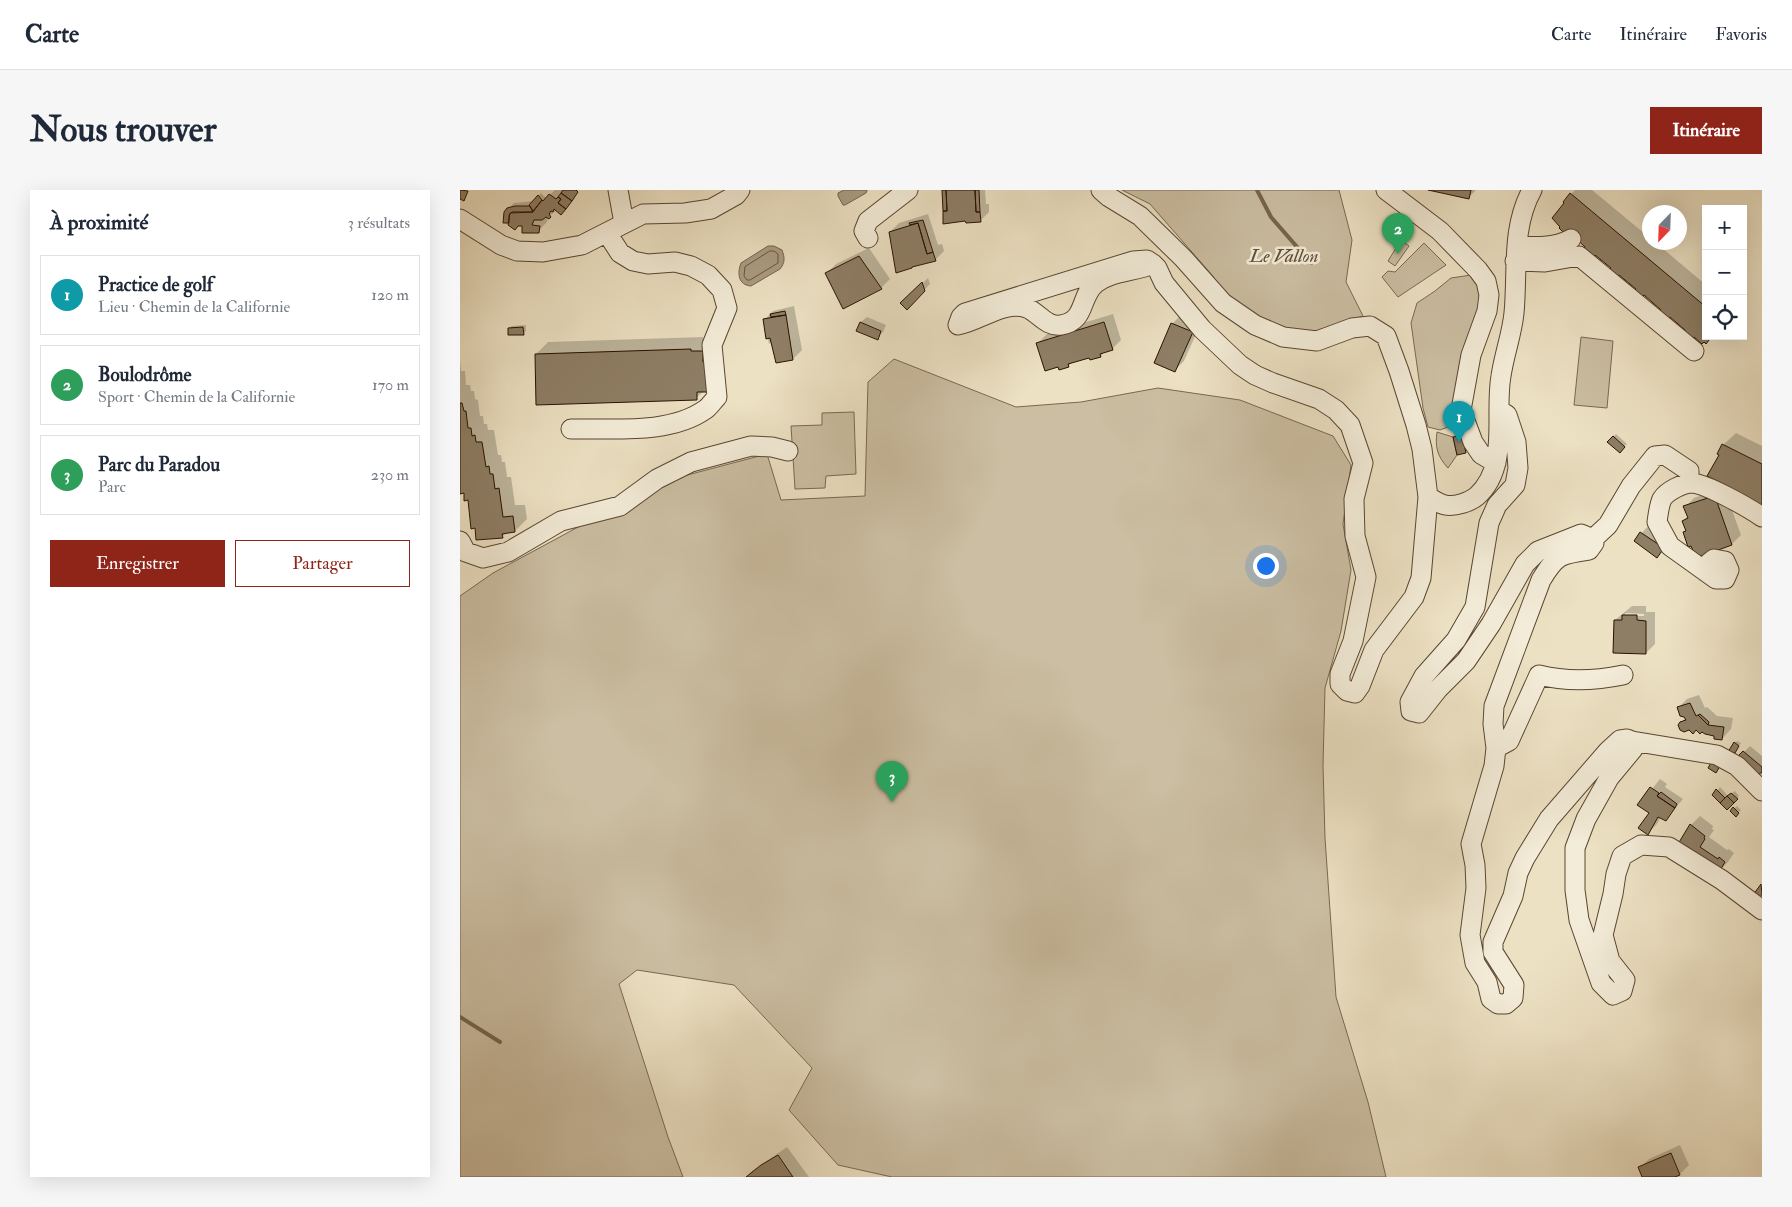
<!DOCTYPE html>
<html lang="fr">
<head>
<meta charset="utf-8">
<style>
	body { margin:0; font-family:"IM FELL Double Pica",serif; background:#f6f6f7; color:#1f2937 }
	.controls { position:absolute; right:15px; top:15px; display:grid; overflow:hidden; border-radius:0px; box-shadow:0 5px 20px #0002 }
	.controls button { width:45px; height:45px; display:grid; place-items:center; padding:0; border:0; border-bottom:1px solid #e0e1e3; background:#fff; color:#1f2937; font:25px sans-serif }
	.compass { position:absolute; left:1182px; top:15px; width:45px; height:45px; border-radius:50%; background:#fff; box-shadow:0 5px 20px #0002; rotate:203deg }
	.you { position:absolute; left:805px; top:375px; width:18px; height:18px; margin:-12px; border:4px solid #fff; border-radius:50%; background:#1a73e8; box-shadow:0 0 0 8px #1a73e833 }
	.badge { display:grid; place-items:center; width:32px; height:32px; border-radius:50%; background:#8f2418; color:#fff; font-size:16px; font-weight:700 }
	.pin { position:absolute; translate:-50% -41px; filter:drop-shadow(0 1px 2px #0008) }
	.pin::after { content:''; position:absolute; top:26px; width:18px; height:15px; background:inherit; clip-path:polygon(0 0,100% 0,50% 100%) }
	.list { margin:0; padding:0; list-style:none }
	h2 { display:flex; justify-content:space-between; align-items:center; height:65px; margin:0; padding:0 20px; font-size:21px }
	h2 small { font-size:16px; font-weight:400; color:#747a83 }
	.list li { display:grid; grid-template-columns:32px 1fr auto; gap:15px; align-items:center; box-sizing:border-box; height:80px; margin:0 10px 10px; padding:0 10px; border:1px solid #e0e1e3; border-radius:0px }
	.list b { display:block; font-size:19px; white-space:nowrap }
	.list p { margin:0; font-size:16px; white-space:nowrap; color:#747a83 }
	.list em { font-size:16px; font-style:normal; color:#747a83 }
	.actions { display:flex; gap:10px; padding:15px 20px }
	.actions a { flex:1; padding:11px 0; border:1px solid #8f2418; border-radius:0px; text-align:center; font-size:18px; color:#8f2418 }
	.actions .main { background:#8f2418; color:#fff }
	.icon { flex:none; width:28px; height:28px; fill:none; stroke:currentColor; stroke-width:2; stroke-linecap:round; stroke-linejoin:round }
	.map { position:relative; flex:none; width:1302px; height:987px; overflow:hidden; border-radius:0px }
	header { display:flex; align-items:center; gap:30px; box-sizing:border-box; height:70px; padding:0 25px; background:#fff; border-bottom:1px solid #e0e1e3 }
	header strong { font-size:24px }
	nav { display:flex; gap:28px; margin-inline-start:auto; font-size:18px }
	.intro { display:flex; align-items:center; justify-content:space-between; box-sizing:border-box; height:120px; padding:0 30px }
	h1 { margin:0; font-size:35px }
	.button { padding:12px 22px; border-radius:0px; background:#8f2418; color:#fff; font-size:18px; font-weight:700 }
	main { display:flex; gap:30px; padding:0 30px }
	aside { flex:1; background:#fff; border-radius:0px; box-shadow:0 5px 20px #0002 }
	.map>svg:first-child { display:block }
</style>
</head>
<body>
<header>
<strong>Carte</strong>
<nav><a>Carte</a><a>Itinéraire</a><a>Favoris</a></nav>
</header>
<div class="intro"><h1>Nous trouver</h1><a class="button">Itinéraire</a></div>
<main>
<aside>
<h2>À proximité<small>3 résultats</small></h2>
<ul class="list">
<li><span class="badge" style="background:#0f9aa8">1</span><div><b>Practice de golf</b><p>Lieu · Chemin de la Californie</p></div><em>120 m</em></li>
<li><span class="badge" style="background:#2e9e5b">2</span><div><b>Boulodrôme</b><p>Sport · Chemin de la Californie</p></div><em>170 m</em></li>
<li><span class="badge" style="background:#2e9e5b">3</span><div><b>Parc du Paradou</b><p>Parc</p></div><em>230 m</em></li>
</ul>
<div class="actions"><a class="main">Enregistrer</a><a>Partager</a></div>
</aside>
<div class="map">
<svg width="1302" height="987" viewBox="0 0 1302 987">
	<rect width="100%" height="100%" fill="#ece1c3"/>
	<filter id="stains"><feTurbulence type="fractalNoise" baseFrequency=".004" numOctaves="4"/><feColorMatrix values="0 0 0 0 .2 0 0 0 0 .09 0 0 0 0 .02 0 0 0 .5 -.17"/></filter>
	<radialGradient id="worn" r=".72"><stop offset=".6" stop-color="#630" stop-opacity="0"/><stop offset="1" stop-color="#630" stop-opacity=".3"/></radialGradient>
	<path fill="#cbbea2" stroke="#7a6851" d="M662 0H879L892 50 886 92 903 126 849 143 805 133 764 103 752 85 690 14Z
		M941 50 949 56 935 76 928 71Z
		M964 53 986 75 938 107 922 87 928 81 935 82Z
		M1011 85 1020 95 1021 109 996 225 991 236 980 240 968 237 963 218 951 133 957 113 975 101 991 88Z
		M1121 147 1153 151 1147 218 1114 215Z
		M434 169 556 217 621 212 698 198 780 210 873 246 891 275 883 334 891 380 881 441 865 498 863 576 865 648 876 807 908 912 926 987H432L378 975 329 920 352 878 274 795 177 780 159 794 208 947 223 987H0V406L33 383 133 329 216 288 307 264 321 310 405 306 408 192Z
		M394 222 396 284 366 286 365 298 335 299 331 236 362 235V223Z
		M977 242 993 247 997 265 988 278C977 266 975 257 977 242Z"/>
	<path fill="#aa9b81" stroke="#76644d" d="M384 0H407V1L406 3 385 15H383L378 6V3Z
		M308 56H314L322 60C325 68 325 73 320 79L291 96C278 95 277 83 281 73Z"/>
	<path fill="#0003" fill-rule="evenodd" d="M95 0H118L110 14 101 23 97 20 88 27 87 32 78 41 64 35 45 32 48 19 54 13 74 11 81 3 86 8Z
		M483 0H525L526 14H529V22L520 31Z
		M973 0H1016L1009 7Z
		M1115 0H1132L1190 48V52H1195L1246 95V146H1252L1246 152 1227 140 1127 56 1104 12Z
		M468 24 478 55 482 54 484 61 475 70 430 42 439 33Z
		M409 58 430 89 421 98 367 83 376 74Z
		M468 88 470 94 447 118 442 113Z
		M334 116 342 160 333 169 312 152 309 154 304 130 313 121Z
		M653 124 661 150 652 159 645 161 641 166H630L613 172 608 176 578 153 587 144Z
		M721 125 741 133 724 171 715 180 712 134Z
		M407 127 426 135 423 142 417 148 401 132Z
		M66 135V141L63 144 49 138 52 136Z
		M243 147V150L254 149 255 160H262L263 188 244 201 236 208 76 164 88 152Z
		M0 170 1 181H5L6 195H10L11 201H14L15 209 18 210 20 226H23L24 234H27L28 240H34L38 265H41L42 272H45L47 287H51L55 315H65L67 329 55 341 47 342 42 347 0 297Z
		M1004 243 1008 260 1006 262 994 247 997 244Z
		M1276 243 1302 256V319L1264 298 1281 345 1272 354 1237 366 1224 342 1227 340 1223 331 1228 326 1225 317 1234 308 1263 297 1261 265 1263 255Z
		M1156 244 1167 254 1160 261 1149 252Z
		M1187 337 1209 352 1197 366 1175 351Z
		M1172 416H1186V422H1195V454L1186 463 1155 430ZM1166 423 1184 424V426H1164Z
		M1239 505 1245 518 1247 517 1257 526 1273 528 1271 539 1262 549 1221 533 1226 527 1218 518 1227 509Z
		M1277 551 1281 553 1275 562V553Z
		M1290 556 1302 566V588L1278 568Z
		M1200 589 1207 594 1205 597 1223 609 1205 630 1201 627 1197 634 1188 643 1190 623 1179 615Z
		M1260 597 1268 606 1275 601 1279 606 1267 618 1254 605Z
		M1277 616 1281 620 1276 625 1271 621Z
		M1240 626 1253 636 1252 639 1254 640 1249 647 1267 660 1269 659 1274 663 1268 672 1259 681 1220 654 1231 635Z
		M1220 955 1229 975 1220 984 1214 987H1184L1180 978 1189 969Z
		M327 957 349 987H286L292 981Z"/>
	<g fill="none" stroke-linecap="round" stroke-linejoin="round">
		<path stroke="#6a5640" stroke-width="1" d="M310 61H314L318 64V73L290 90H287L284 86 285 77Z"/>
		<path stroke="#76644d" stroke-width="4" d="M797 0 811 27 851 73
			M0 827 40 852"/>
	</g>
	<path fill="#8e7e65" stroke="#291200" d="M0 0 8 1 4 11 0 9Z
		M103 0H116L118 2 112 11 101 3Z
		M482 0H486L487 21H483Z
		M486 0H515L516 22H520L521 32 506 33 505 31 483 34V21H487Z
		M515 0H519L520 22H516Z
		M968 0H1011L1009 9Z
		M101 3 112 11 106 19 98 13 101 9 98 7Z
		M1110 3 1246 117V146H1252L1246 154 1244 152 1242 154 1234 147 1232 150 1223 143 1225 140 1210 127 1207 130 1199 122 1201 120 1184 105 1181 108 1174 101 1176 99 1159 85 1157 87 1149 80 1151 78 1135 65 1133 67 1124 59 1125 57 1110 43 1107 46 1099 38 1100 37 1092 28 1104 13 1103 12Z
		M89 4 96 9 98 7 101 9 98 13 106 19 101 25 94 19 93 22 91 21 89 24 91 27 89 29 86 27 82 30H74L72 35 80 36 79 43H62V36H58L55 40 48 35 50 23 73 22 82 10 83 11Z
		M78 5 82 10 73 21 69 15Z
		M55 16H70L73 22H52L49 25V33H43L44 22 47 18Z
		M463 30 473 62 467 64 458 33 450 35 449 33Z
		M458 33 467 64 473 62 476 71 452 77V78L436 83 429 42Z
		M399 66 422 99 383 119 365 83Z
		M462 92 465 101 447 120 440 113Z
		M325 121 326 125 311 127 310 124Z
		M326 125 333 170 316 173 310 148 306 149 303 129Z
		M400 132 421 141 418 150 396 141Z
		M644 132 653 160 640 164 641 167 630 170 629 168 608 174 609 177 599 180 598 177 585 181 576 153Z
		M711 133 733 142 715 182 694 173Z
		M63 137 64 145H48V138Z
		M231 159V161H243V172L250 171 251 202H237V210L76 215 75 164Z
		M0 213H2L4 221H6L8 238H11L12 246 15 245 16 252H22L26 277 29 276 30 284H33L35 299 39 298 43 327 53 326 55 342 42 344 43 348 16 350 15 338 11 339 8 310 4 311V303L0 304Z
		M1002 245 1006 263 997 265 993 247Z
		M1153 246 1165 257 1160 263 1147 252Z
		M1262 254 1302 274V320L1257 296 1259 292 1247 286 1259 265 1257 264Z
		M1251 307 1256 309 1272 355 1236 368 1231 356 1228 357 1223 342 1226 341 1222 331 1228 328 1223 316Z
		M1180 342 1204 358 1197 368 1174 351Z
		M1162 425H1177V430L1186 431V464L1153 463 1154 430H1162Z
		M1230 513 1236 526 1238 525 1248 535 1264 537 1262 550 1254 549V546L1245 544 1242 542 1240 544 1236 540 1233 544 1229 540 1224 542 1220 540 1218 535 1220 532 1226 530 1224 527 1220 526 1217 517Z
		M1240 524 1249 532 1248 535 1238 525Z
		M1274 552 1279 556 1275 563 1268 562Z
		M1283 561 1302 577V582L1295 587 1276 568Z
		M1252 571 1260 576 1256 583 1248 578Z
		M1190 597 1199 603 1197 606 1215 618 1206 631 1198 627 1188 645 1178 638 1189 623 1177 615Z
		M1256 599 1265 608 1260 613 1252 605Z
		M1201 602 1217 614 1215 618 1197 606Z
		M1271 603 1278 609 1274 613 1267 606Z
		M1267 606 1274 613 1267 620 1260 613Z
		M1273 617 1279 623 1276 627 1270 621Z
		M1230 634 1245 646 1244 648 1245 649 1240 657 1258 669 1259 667 1265 672 1259 682 1218 654Z
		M1301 694 1302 704 1299 709 1293 705Z
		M1211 963 1220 985 1215 987H1182L1178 977Z
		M318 965 333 987H286L301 975Z"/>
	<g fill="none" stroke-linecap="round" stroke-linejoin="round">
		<defs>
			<path id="minor" d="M158 0 164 33
				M641 0 649 7 680 26 723 68 763 113 795 135 823 147 857 151 892 138 910 136 926 146 939 181 956 235 962 259 968 307C974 310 980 314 985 315 995 317 1010 312 1017 306 1050 276 1034 225 1041 186 1044 165 1052 144 1054 123 1058 81 1051 38 1072 0
				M926 0 980 41 1018 80 1026 91 1029 105 1027 121 1011 165 1001 220 1013 252 1021 264 1036 273
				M0 29 41 55 57 61 83 62 122 55 183 24 225 23 251 19 276 5 280 0
				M408 48 404 41 408 31 448 0
				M1057 56C1075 57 1095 58 1111 49
				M1055 71 1085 72 1119 66 1234 161
				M693 74C675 82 651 81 636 93 619 106 627 131 601 135 586 137 579 123 567 118 544 110 520 131 498 135L501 127 505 123 673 71 687 70 693 74 697 78 704 93 742 139 780 175 795 185 813 193 859 209 876 220 890 235 903 273 894 309 895 346 906 387 893 451 880 484V494L887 501 895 503 900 496 914 460 954 407 961 388 968 307
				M1039 220 1047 225 1056 252 1058 278 1055 295 1037 315 1029 333 1015 417 996 450 964 486 950 512 951 521 959 523 978 499 1006 471 1031 434 1065 374 1078 361 1121 344 1133 349 1134 353 1129 360C1100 364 1096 365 1081 390L1034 516 1033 534 1036 558 1034 576 1011 654 1015 675 1016 698 1010 745 1015 773 1027 792 1031 809 1038 814H1046L1053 808 1054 795 1033 762V752L1053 706 1058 683 1065 668 1089 629 1148 561 1160 550 1167 549 1172 551 1173 559 1149 588 1126 629 1115 658V700L1119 730 1141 793 1153 805 1162 801 1165 790 1150 771 1143 745 1153 704 1156 684 1162 666 1181 655 1209 657 1262 690 1302 720
				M111 239C153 238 210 245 246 219 250 216 253 211 257 207L252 155 267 118 262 100 248 85 231 76 215 72 188 74 173 71 160 63 147 43
				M1133 349 1148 335 1171 296 1195 266 1205 265 1229 281V293
				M0 351 6 362 23 368 48 362 101 331 160 316 197 289 231 272 291 256 312 257 328 261
				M1246 382 1249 373 1254 369 1265 371 1269 380 1265 389H1256L1210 356 1197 332C1198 326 1199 315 1202 309 1207 301 1223 293 1232 293 1247 294 1289 318 1302 327
				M1172 551 1257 565 1277 576 1302 601
				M1036 558 1049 551 1079 485C1107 492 1134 491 1163 485"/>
		</defs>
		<use href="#minor" stroke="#5a4631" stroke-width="21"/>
		<use href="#minor" stroke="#f3ecd8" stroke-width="19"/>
	</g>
	<g text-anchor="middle" stroke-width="5" stroke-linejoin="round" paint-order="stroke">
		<g font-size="19" font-style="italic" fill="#624e39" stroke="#f3ecd8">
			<text x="824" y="72">Le Vallon</text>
		</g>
	</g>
	<rect width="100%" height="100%" filter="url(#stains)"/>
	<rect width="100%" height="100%" fill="url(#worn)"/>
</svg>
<div class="controls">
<button>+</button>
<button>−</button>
<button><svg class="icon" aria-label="locate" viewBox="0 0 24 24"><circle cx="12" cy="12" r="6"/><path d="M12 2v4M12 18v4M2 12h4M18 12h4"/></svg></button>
</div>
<svg class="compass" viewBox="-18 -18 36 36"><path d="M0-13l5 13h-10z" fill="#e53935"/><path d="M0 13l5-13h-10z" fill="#747a83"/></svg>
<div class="you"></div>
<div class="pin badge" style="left:999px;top:252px;background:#0f9aa8">1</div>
<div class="pin badge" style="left:938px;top:64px;background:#2e9e5b">2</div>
<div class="pin badge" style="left:432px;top:612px;background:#2e9e5b">3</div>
</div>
</main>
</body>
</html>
